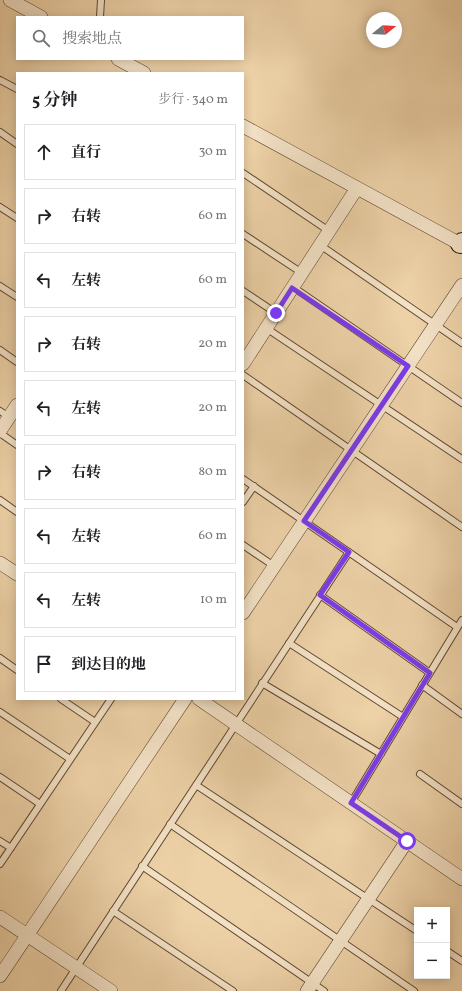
<!DOCTYPE html>
<html lang="zh">
<head>
<meta charset="utf-8">
<style>
	body { margin:0; font-family:Vollkorn,"Noto Serif SC",serif; background:#f6f6f6; color:#202124 }
	.controls { position:absolute; right:12px; bottom:12px; display:grid; overflow:hidden; border-radius:0px; box-shadow:0 2px 10px #0003 }
	.controls button { width:36px; height:36px; display:grid; place-items:center; padding:0; border:0; border-bottom:1px solid #e0e0e0; background:#fff; color:#202124; font:20px sans-serif }
	.compass { position:absolute; left:366px; top:12px; width:36px; height:36px; border-radius:50%; background:#fff; box-shadow:0 2px 10px #0003; rotate:72deg }
	.stop { position:absolute; width:12px; height:12px; margin:-9px; border:3px solid #7c3aed; border-radius:50%; background:#fff }
	.stop.end { background:#7c3aed; border-color:#fff; box-shadow:0 1px 4px #0008 }
	.list { margin:0; padding:0; list-style:none }
	h2 { display:flex; justify-content:space-between; align-items:center; height:52px; margin:0; padding:0 16px; font-size:17px }
	h2 small { font-size:13px; font-weight:400; color:#757577 }
	.list li { display:grid; grid-template-columns:26px 1fr auto; gap:12px; align-items:center; box-sizing:border-box; height:56px; margin:0 8px 8px; padding:0 8px; border:1px solid #e0e0e0; border-radius:0px }
	.list b { display:block; font-size:15px; white-space:nowrap }
	.list em { font-size:13px; font-style:normal; color:#757577 }
	.icon { flex:none; width:22px; height:22px; fill:none; stroke:currentColor; stroke-width:2; stroke-linecap:round; stroke-linejoin:round }
	.map { position:relative; flex:none; width:462px; height:991px; overflow:hidden }
	.search { position:absolute; background:#fff; box-shadow:0 2px 10px #0003; left:16px; top:16px; width:228px; height:44px; display:flex; align-items:center; gap:10px; box-sizing:border-box; padding:0 14px; border-radius:0px; color:#757577; font-size:15px }
	.panel { position:absolute; background:#fff; box-shadow:0 2px 10px #0003; left:16px; top:72px; width:228px; height:628px; border-radius:0px }
	.map>svg:first-child { display:block }
</style>
</head>
<body>
<div class="map">
<svg width="462" height="991" viewBox="0 0 462 991">
	<rect width="100%" height="100%" fill="#edd1a7"/>
	<filter id="stains"><feTurbulence type="fractalNoise" baseFrequency=".005" numOctaves="4"/><feColorMatrix values="0 0 0 0 .2 0 0 0 0 .09 0 0 0 0 .02 0 0 0 .5 -.17"/></filter>
	<radialGradient id="worn" r=".72"><stop offset=".6" stop-color="#630" stop-opacity="0"/><stop offset="1" stop-color="#630" stop-opacity=".3"/></radialGradient>
	<g fill="none" stroke-linecap="round" stroke-linejoin="round">
		<defs>
			<path id="lane" d="M100 17 101 0
				M0 80 17 89
				M0 132 17 144
				M243 173 329 231
				M0 207 17 218
				M243 234 302 273
				M320 245 462 343
				M0 286 17 297
				M293 287 462 403
				M243 291 276 313
				M266 328 462 459
				M0 350 17 362
				M243 375 462 527
				M0 411 9 417
				M0 433 17 445
				M243 479 457 627
				M0 500 17 512
				M243 502 254 486
				M243 545 274 566
				M320 595 430 673
				M289 643 403 717
				M0 658 17 670
				M262 683 381 754
				M422 685 462 714
				M61 699 95 722
				M0 712 70 759
				M420 774 462 804
				M0 777 40 804
				M196 785 417 931
				M351 803 462 620
				M170 824 414 991
				M0 841 11 848
				M0 864 111 699
				M142 866 324 991
				M113 911 233 991
				M447 951 462 961
				M61 991 349 552"/>
			<path id="street" d="M10 0 41 17
				M118 59 144 73
				M243 126 462 245
				M243 364 357 188
				M0 431 17 405
				M0 563 17 574
				M243 613 462 285
				M199 699 462 879
				M0 917 111 991
				M0 976 185 699
				M307 991 407 841"/>
			<path id="secondary" d="M460 244 462 242"/>
		</defs>
		<use href="#lane" stroke="#5e4830" stroke-width="8"/>
		<use href="#street" stroke="#5e4830" stroke-width="14"/>
		<use href="#secondary" stroke="#2f1a09" stroke-width="20"/>
		<use href="#lane" stroke="#f3e1c6" stroke-width="6"/>
		<use href="#street" stroke="#f3e1c6" stroke-width="13"/>
		<use href="#secondary" stroke="#f3e1c6" stroke-width="18"/>
	</g>
	<g fill="none" stroke-linecap="round" stroke-linejoin="round">
		<path stroke="#7c3aed" stroke-width="5" d="M276 313 292 288 408 366 304 521 349 552 320 595 430 673 351 803 407 841"/>
	</g>
	<rect width="100%" height="100%" filter="url(#stains)"/>
	<rect width="100%" height="100%" fill="url(#worn)"/>
</svg>
<div class="controls">
<button>+</button>
<button>−</button>
</div>
<svg class="compass" viewBox="-18 -18 36 36"><path d="M0-13l5 13h-10z" fill="#e53935"/><path d="M0 13l5-13h-10z" fill="#757577"/></svg>
<div class="stop" style="left:407px;top:841px"></div>
<div class="stop end" style="left:276px;top:313px"></div>
<div class="search"><svg class="icon" aria-label="search" viewBox="0 0 24 24"><circle cx="10" cy="10" r="6"/><path d="M15 15l6 6"/></svg>搜索地点</div>
<section class="panel">
<h2>5 分钟<small>步行 · 340 m</small></h2>
<ul class="list">
<li><svg class="icon" aria-label="ahead" viewBox="0 0 24 24"><path d="M12 20V5M6 11l6-6 6 6"/></svg><div><b>直行</b></div><em>30 m</em></li>
<li><svg class="icon" aria-label="right" viewBox="0 0 24 24"><path d="M7 20v-9h11M14 6l5 5-5 5"/></svg><div><b>右转</b></div><em>60 m</em></li>
<li><svg class="icon" aria-label="left" viewBox="0 0 24 24"><path d="M17 20v-9H6M10 6l-5 5 5 5"/></svg><div><b>左转</b></div><em>60 m</em></li>
<li><svg class="icon" aria-label="right" viewBox="0 0 24 24"><path d="M7 20v-9h11M14 6l5 5-5 5"/></svg><div><b>右转</b></div><em>20 m</em></li>
<li><svg class="icon" aria-label="left" viewBox="0 0 24 24"><path d="M17 20v-9H6M10 6l-5 5 5 5"/></svg><div><b>左转</b></div><em>20 m</em></li>
<li><svg class="icon" aria-label="right" viewBox="0 0 24 24"><path d="M7 20v-9h11M14 6l5 5-5 5"/></svg><div><b>右转</b></div><em>80 m</em></li>
<li><svg class="icon" aria-label="left" viewBox="0 0 24 24"><path d="M17 20v-9H6M10 6l-5 5 5 5"/></svg><div><b>左转</b></div><em>60 m</em></li>
<li><svg class="icon" aria-label="left" viewBox="0 0 24 24"><path d="M17 20v-9H6M10 6l-5 5 5 5"/></svg><div><b>左转</b></div><em>10 m</em></li>
<li><svg class="icon" aria-label="arrive" viewBox="0 0 24 24"><path d="M6 21V4h12l-3 4 3 4H6"/></svg><div><b>到达目的地</b></div></li>
</ul>
</section>
</div>
</body>
</html>
